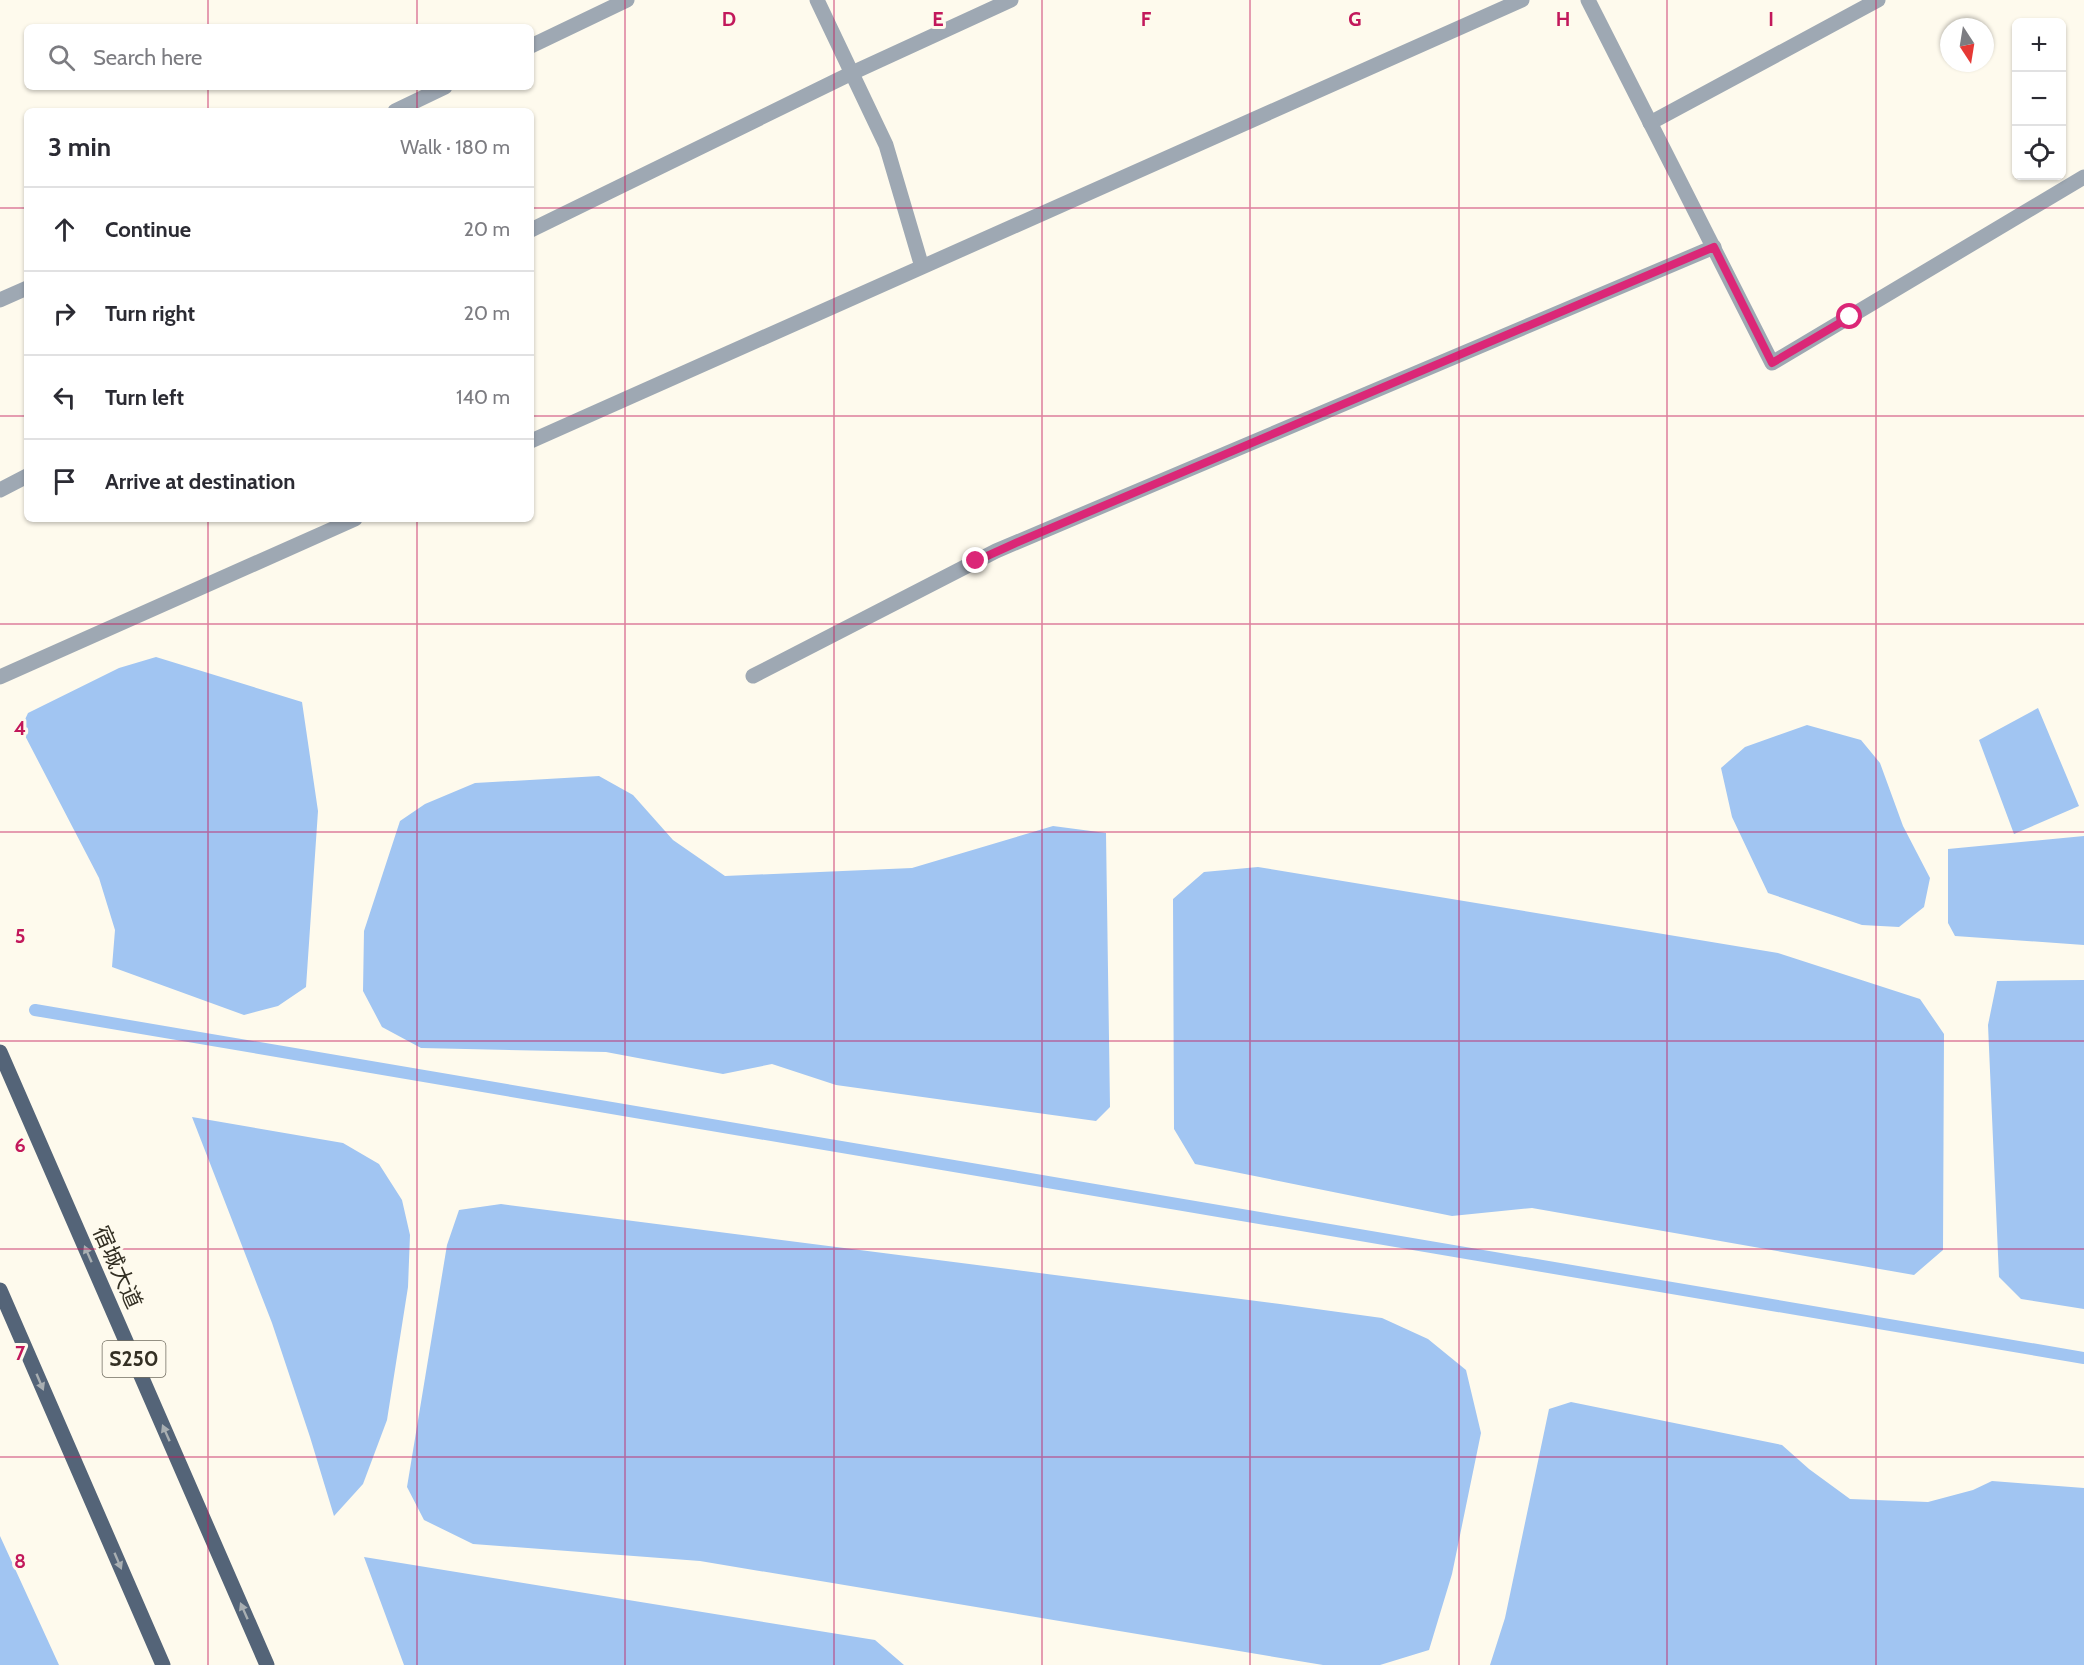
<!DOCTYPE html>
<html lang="en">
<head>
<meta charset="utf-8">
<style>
	body { margin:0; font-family:Cabin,"Noto Sans SC",sans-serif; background:#f2f2f3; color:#2b2b33 }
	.controls { position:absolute; right:18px; top:18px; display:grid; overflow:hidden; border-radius:9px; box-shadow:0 2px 4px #0004 }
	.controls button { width:54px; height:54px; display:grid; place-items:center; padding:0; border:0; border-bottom:2px solid #e1e1e2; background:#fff; color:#2b2b33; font:30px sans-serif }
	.compass { position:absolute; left:1940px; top:18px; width:54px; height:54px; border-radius:50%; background:#fff; box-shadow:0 2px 4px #0004; rotate:168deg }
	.stop { position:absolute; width:18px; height:18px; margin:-14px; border:4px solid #db2777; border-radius:50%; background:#fff }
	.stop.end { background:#db2777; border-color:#fff; box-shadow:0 2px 6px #0008 }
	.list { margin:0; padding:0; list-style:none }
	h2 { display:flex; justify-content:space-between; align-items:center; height:78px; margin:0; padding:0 24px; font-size:26px }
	h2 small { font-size:20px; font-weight:400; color:#7c7c81 }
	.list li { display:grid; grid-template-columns:39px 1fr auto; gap:18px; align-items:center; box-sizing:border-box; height:84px; padding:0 24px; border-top:2px solid #e1e1e2 }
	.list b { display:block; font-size:22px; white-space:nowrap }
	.list em { font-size:20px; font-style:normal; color:#7c7c81 }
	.icon { flex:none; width:33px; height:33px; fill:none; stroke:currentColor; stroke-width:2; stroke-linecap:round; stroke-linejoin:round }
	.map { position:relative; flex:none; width:2084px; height:1665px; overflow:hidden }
	.search { position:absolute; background:#fff; box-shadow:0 2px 4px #0004; left:24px; top:24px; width:510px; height:66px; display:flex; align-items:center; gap:15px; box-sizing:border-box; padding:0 21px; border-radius:9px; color:#7c7c81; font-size:22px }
	.panel { position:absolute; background:#fff; box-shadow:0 2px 4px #0004; left:24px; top:108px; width:510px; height:414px; border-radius:9px }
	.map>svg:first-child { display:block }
</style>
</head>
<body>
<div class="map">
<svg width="2084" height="1665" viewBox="0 0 2084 1665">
	<rect width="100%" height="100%" fill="#fefaed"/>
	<path fill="#a1c5f2" d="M156 657 302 702 318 811 306 987 278 1006 244 1015 112 967 115 930 99 878 21 728 28 713 119 668Z
		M2038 708 2079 806 2014 834 1979 740Z
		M1807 725 1861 740 1880 763 1903 826 1930 878 1924 907 1899 927 1862 925 1768 893 1732 817 1721 768 1745 747Z
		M599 776 633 795 673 840 725 876 912 868 1053 826 1106 833 1110 1107 1096 1121 836 1085 772 1064 723 1074 606 1052 421 1048 382 1027 363 991 364 931 400 821 425 804 475 783Z
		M2084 836V945L1955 936 1948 923V849Z
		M1258 867 1778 953 1920 999 1944 1034 1943 1250 1914 1275 1532 1208 1452 1216 1195 1164 1174 1129 1173 899 1204 872Z
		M2084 980V1309L2021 1299 1999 1277 1988 1025 1997 981Z
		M192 1117 343 1143 379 1164 402 1200 410 1235 408 1287 387 1420 363 1484 334 1516 310 1437 272 1323Z
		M501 1204 1280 1304 1382 1318 1428 1339 1466 1370 1481 1433 1452 1574 1429 1650 1380 1665H1323L700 1561 473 1544 424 1520 407 1487 447 1245 459 1210Z
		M1571 1402 1782 1445 1809 1469 1850 1499 1928 1502 1973 1490 1992 1481 2084 1488V1665H1490L1505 1618 1549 1409Z
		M0 1536 59 1665H0Z
		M364 1557 875 1640 904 1665H404Z"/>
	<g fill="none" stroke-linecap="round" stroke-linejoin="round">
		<path stroke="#a1c5f2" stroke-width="12" d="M35 1010 2084 1358"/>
		<path stroke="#9ea8b3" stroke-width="15" d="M817 0 886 145 922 267
			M1650 123 1878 0
			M531 230 852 73 1011 0
			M531 441 1522 0
			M0 490 27 476
			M753 676 996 551 1714 247
			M0 677 355 519"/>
		<path stroke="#9ea8b3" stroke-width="15" d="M1588 0 1772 363 2084 177
			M531 46 627 0
			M395 111 445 87
			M0 300 27 288"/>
		<path stroke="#546478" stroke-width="15" d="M0 1052 267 1665
			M0 1290 163 1665"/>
	</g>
	<defs><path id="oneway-solid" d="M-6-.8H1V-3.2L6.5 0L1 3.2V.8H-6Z" transform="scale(1.5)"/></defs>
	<g fill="#a9afb2">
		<use href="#oneway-solid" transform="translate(88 1254) rotate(-114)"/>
		<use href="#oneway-solid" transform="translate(40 1382) rotate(67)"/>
		<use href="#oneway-solid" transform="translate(166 1433) rotate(-114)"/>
		<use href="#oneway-solid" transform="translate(118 1561) rotate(67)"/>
		<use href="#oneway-solid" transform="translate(244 1611) rotate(-114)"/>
	</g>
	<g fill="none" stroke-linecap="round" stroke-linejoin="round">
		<path stroke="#db2777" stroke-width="8" d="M976 561 1018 542 1714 247 1772 363 1850 317"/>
	</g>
	<path fill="none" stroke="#c2185b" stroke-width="1.5" stroke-opacity="0.55" d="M208 0V27M417 0V27M625 0V1665M834 0V1665M1042 0V1665M1250 0V1665M1459 0V1665M1667 0V1665M1876 0V1665M208 87V111M417 87V111M0 208H27M531 208H2084M0 416H27M531 416H2084M208 519V1665M417 519V1665M0 624H2084M0 832H2084M0 1041H2084M0 1249H2084M0 1457H2084"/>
	<g text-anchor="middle" stroke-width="6" stroke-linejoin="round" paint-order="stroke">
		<rect fill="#fefaed" stroke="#716d60" stroke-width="1.5" x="102.5" y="1341" width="63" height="36" rx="4.5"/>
		<g font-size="21" font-weight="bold" fill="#343024">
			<text x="134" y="1366">S250</text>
		</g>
		<g font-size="22" fill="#343024" stroke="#fefaed">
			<text transform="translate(118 1267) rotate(66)" y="8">宿城大道</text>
		</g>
	</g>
	<g font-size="20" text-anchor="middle" font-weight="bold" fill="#c2185b" stroke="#fefaed" stroke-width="6" stroke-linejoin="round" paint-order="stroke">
		<text x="729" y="26">D</text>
		<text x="938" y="26">E</text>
		<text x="1146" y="26">F</text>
		<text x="1355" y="26">G</text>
		<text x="1563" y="26">H</text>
		<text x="1771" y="26">I</text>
		<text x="20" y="735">4</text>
		<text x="20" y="943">5</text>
		<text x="20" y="1152">6</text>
		<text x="20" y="1360">7</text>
		<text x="20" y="1568">8</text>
	</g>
</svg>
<div class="controls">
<button>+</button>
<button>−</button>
<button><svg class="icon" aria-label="locate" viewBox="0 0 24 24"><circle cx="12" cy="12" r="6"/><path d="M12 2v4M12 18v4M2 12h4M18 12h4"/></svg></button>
</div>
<svg class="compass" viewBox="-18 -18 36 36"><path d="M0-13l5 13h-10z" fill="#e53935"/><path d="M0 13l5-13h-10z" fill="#7c7c81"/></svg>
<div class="stop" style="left:1850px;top:317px"></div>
<div class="stop end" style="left:976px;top:561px"></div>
<div class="search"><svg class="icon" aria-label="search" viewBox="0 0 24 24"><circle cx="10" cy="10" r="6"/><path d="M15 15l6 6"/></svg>Search here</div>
<section class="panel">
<h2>3 min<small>Walk · 180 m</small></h2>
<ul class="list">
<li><svg class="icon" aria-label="ahead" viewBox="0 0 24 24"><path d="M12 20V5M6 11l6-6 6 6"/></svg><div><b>Continue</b></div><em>20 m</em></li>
<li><svg class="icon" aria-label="right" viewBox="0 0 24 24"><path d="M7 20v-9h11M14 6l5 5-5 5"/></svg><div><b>Turn right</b></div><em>20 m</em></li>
<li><svg class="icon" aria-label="left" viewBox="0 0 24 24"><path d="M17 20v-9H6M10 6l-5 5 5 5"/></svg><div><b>Turn left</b></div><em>140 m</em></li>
<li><svg class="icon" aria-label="arrive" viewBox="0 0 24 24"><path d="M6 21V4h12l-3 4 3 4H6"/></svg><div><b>Arrive at destination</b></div></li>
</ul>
</section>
</div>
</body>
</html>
